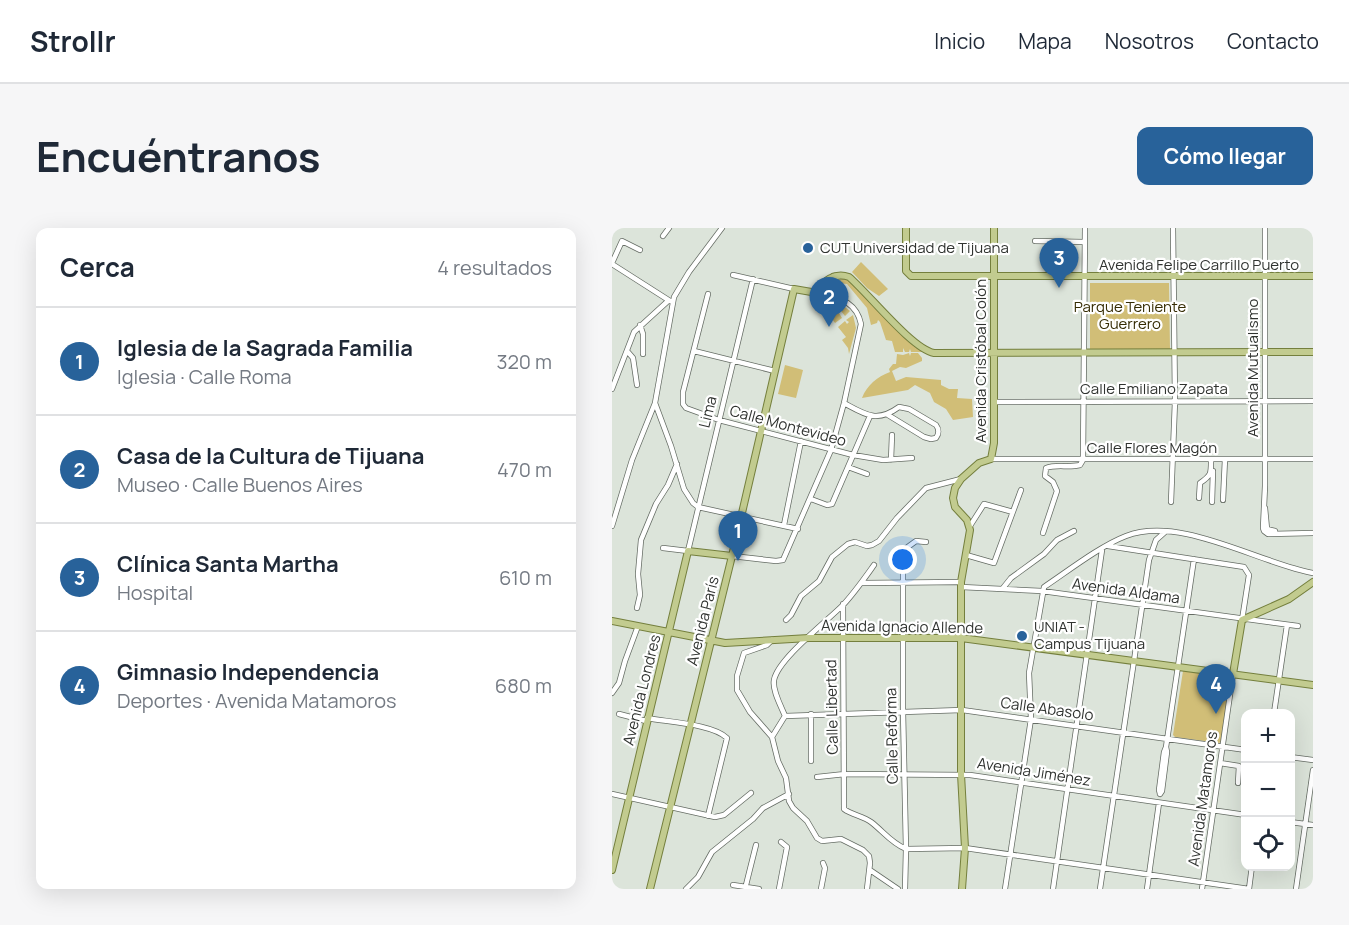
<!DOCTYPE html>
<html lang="es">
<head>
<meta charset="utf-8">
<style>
	body { margin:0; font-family:Manrope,sans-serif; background:#f6f6f7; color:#1f2937 }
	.controls { position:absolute; right:18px; bottom:18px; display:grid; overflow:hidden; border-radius:12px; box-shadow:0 6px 24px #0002 }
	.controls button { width:54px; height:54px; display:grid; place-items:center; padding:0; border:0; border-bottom:2px solid #e0e1e3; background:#fff; color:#1f2937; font:30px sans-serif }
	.you { position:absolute; left:291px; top:332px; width:21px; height:21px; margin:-15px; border:4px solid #fff; border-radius:50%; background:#1a73e8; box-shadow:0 0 0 9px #1a73e833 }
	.badge { display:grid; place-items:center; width:39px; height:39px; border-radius:50%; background:#28629a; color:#fff; font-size:20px; font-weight:700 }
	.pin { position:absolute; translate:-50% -50px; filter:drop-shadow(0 2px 3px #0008) }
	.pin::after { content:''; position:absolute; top:32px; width:21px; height:18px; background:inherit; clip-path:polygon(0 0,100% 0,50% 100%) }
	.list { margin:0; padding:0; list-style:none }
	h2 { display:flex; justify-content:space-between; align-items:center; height:78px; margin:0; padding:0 24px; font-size:26px }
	h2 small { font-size:20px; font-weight:400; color:#747a83 }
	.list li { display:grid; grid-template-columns:39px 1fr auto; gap:18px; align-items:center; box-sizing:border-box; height:108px; padding:0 24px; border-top:2px solid #e0e1e3 }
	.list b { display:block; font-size:22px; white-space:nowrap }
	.list p { margin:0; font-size:20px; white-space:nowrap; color:#747a83 }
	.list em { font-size:20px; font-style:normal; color:#747a83 }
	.icon { flex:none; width:33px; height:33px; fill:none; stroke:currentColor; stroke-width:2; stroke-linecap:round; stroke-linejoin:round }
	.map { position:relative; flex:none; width:701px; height:661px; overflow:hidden; border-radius:12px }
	header { display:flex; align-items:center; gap:36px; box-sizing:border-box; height:84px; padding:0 30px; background:#fff; border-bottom:2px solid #e0e1e3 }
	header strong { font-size:28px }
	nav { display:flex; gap:33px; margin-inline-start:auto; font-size:21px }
	.intro { display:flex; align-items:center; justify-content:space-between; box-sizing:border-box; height:144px; padding:0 36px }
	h1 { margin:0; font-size:42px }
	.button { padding:15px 27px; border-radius:12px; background:#28629a; color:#fff; font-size:21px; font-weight:700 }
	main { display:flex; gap:36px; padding:0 36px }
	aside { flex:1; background:#fff; border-radius:12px; box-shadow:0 6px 24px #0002 }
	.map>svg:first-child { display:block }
</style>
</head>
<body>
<header>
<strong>Strollr</strong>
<nav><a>Inicio</a><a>Mapa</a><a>Nosotros</a><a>Contacto</a></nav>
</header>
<div class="intro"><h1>Encuéntranos</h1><a class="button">Cómo llegar</a></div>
<main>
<aside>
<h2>Cerca<small>4 resultados</small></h2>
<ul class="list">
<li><span class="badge">1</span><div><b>Iglesia de la Sagrada Familia</b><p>Iglesia · Calle Roma</p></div><em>320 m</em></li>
<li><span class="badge">2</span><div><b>Casa de la Cultura de Tijuana</b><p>Museo · Calle Buenos Aires</p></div><em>470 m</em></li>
<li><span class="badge">3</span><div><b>Clínica Santa Martha</b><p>Hospital</p></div><em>610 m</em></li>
<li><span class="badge">4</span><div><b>Gimnasio Independencia</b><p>Deportes · Avenida Matamoros</p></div><em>680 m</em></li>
</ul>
</aside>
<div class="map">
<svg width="701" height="661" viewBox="0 0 701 661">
	<rect width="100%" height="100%" fill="#dce4da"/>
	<path fill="#d1be77" d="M249 34 276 61 267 68 255 60 240 44Z
		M232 51 240 54 311 124H299L298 121 297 124H293L291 120V124H283L280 113 274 112 268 94 266 92 265 95 259 97 255 80 235 56 226 55 217 63C220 56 223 51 232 51Z
		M478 55H557L558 121H478Z
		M206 71 229 76 238 83 233 88 229 83 227 85 230 90 223 95 214 82 210 84 206 78Z
		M241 87 244 100 237 126 236 120 230 112 234 109 226 99 233 93 235 96 237 94 234 92Z
		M297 125 298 128 299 125H306L310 130V133L294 140 288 139 280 143 284 153 294 149 329 152V157L337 161H346L345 170 360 171 361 189 341 192 334 181 322 174 318 165 303 157 296 162 250 170C255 157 265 149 278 144L277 141 281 136H284L285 126 291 127Z
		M173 137 191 142 184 170 166 166Z
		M571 443 617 450 618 452 609 514 607 515 563 509 561 507Z"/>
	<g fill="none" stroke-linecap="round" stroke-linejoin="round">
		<defs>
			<path id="minor" d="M653 0V258L651 300 652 303 656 306 701 305
				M51 8 57 0
				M423 13 472 14
				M0 35 10 13 28 22
				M0 36 58 73
				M121 47 182 61
				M96 66 71 164V176L74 180 107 192 241 227 271 232 300 230
				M28 97 31 106V126
				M15 123 21 130 25 157
				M82 123 163 143
				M0 161 22 104 56 73
				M383 174 701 173
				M43 175 59 218 72 261 81 275 86 279 186 301
				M232 175C254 187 265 195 287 179L297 181 324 197C327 201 327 206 324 210L319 211 312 209 276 187
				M379 231H701
				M279 232 280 207
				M471 232 473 0
				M236 239 255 246
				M587 270 588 255C600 247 599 245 599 231
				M199 271 215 277 220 276 258 188
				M611 272 613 231
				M559 274 563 173 561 0
				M600 274 601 243
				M653 280 655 301 663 303
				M172 297 189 213
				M0 298 20 232 43 175 62 69 77 44 110 0
				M358 298 372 276 401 284
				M431 305 445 263 441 254 433 248 434 240C444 236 457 240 468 237L471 232
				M496 318 632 339 637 347 630 392
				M51 320 76 323 141 51
				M354 327 382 335 409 262
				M120 328 164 333 171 332 219 222 232 175 249 96C245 76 230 70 211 66
				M251 355 349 354
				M349 359 430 363 686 398
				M391 360 399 350 432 326 445 312 462 303
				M231 376 232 581C240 587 251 588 259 594 271 603 279 615 294 621L353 620 637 661 640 638
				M25 380 28 367 26 346 29 312 44 276 56 257 65 236
				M174 392 179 387 189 368 207 353 220 329 236 316 243 314 255 318 260 317 267 313 285 290 314 260 349 251
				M160 412 155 417 132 425 125 448V462L138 484 160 509 166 533 174 550 177 573 181 580 195 593 205 610 210 613 229 611 251 622 257 628 258 635 255 661
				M0 465 7 455 13 433 26 398
				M662 485 675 397
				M7 486 34 493
				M199 486V533
				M173 488 350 482 634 522
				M173 488C169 478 160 462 162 452 166 431 214 394 231 377 243 364 252 351 262 337
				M35 490C55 494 101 496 115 510L96 588
				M160 509 173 488
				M678 529 701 532
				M608 535 627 538 626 555
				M205 549 233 546 358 547 634 587
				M0 566 103 589 112 587 139 565
				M548 566 547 562 552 524 554 519 582 331
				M548 566 550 563 555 524 554 519
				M678 594 701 597
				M258 642 286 661
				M121 657 147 661
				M74 661 86 649 100 624 141 591 151 580 177 566
				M133 661 144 617
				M167 661 175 619 169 614
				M209 661 213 640 211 635
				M293 661 294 621 291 483V326L293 321 304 313 314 314
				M393 661 419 491 417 445 432 359C456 343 488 318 514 308 569 287 646 335 701 345
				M441 661 490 322
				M488 661 537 332 544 312 553 304
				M535 661 547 575
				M590 661 621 446
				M684 661 701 542"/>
			<path id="major" d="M294 0V43L299 48H701
				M203 64C212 53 222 44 237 49 257 66 300 121 322 125L701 124
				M0 393 113 415 197 410H349L701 457
				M621 446 630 392 677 371 701 354
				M0 642 76 323 120 328
				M38 661 120 328 182 61 211 66 221 49
				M350 661 353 620 349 546V354L358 302 355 292 343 279 341 270 343 260 349 251 367 235 379 231 382 215V0"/>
		</defs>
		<use href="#minor" stroke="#656c64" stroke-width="6"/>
		<use href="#major" stroke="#747f3d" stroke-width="8"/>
		<use href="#minor" stroke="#fff" stroke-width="4.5"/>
		<use href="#major" stroke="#c2cb8f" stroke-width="6"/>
	</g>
	<g fill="#28629a" stroke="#fff" stroke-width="2">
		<circle cx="196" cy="20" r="6"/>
		<circle cx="410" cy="408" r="6"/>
	</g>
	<g text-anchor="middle" stroke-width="4.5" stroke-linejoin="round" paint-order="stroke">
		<g font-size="15" fill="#303330" stroke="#fff" text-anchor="start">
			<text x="208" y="25">CUT Universidad de Tijuana</text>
			<text x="422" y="404">UNIAT -<tspan x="422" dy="17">Campus Tijuana</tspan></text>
		</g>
		<g font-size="15" fill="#303330" stroke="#fff">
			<text x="587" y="42">Avenida Felipe Carrillo Puerto</text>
			<text transform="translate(369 133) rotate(-90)" y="5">Avenida Cristóbal Colón</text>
			<text transform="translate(641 140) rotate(-90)" y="5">Avenida Mutualismo</text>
			<text x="542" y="166">Calle Emiliano Zapata</text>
			<text transform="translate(96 184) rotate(-76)" y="5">Lima</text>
			<text transform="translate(176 198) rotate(15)" y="5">Calle Montevideo</text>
			<text x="540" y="225">Calle Flores Magón</text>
			<text transform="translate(514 363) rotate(8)" y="5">Avenida Aldama</text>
			<text transform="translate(91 393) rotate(-76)" y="5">Avenida París</text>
			<text transform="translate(290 399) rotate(1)" y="5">Avenida Ignacio Allende</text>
			<text transform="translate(30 462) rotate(-76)" y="5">Avenida Londres</text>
			<text transform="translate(220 479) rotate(-91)" y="5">Calle Libertad</text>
			<text transform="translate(435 481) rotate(8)" y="5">Calle Abasolo</text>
			<text transform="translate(280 508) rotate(-91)" y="5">Calle Reforma</text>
			<text transform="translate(422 544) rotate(9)" y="5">Avenida Jiménez</text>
			<text transform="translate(591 571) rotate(-82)" y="5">Avenida Matamoros</text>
		</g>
		<g font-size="15" fill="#362c04" stroke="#fff">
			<text x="518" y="84">Parque Teniente<tspan x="518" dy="17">Guerrero</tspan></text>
		</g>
	</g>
</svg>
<div class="controls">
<button>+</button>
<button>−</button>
<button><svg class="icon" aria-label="locate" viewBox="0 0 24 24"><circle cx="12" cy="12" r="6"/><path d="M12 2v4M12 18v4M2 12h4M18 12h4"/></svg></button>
</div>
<div class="you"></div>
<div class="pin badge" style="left:126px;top:333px">1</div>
<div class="pin badge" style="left:217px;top:99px">2</div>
<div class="pin badge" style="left:447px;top:60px">3</div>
<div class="pin badge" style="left:604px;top:486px">4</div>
</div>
</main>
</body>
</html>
